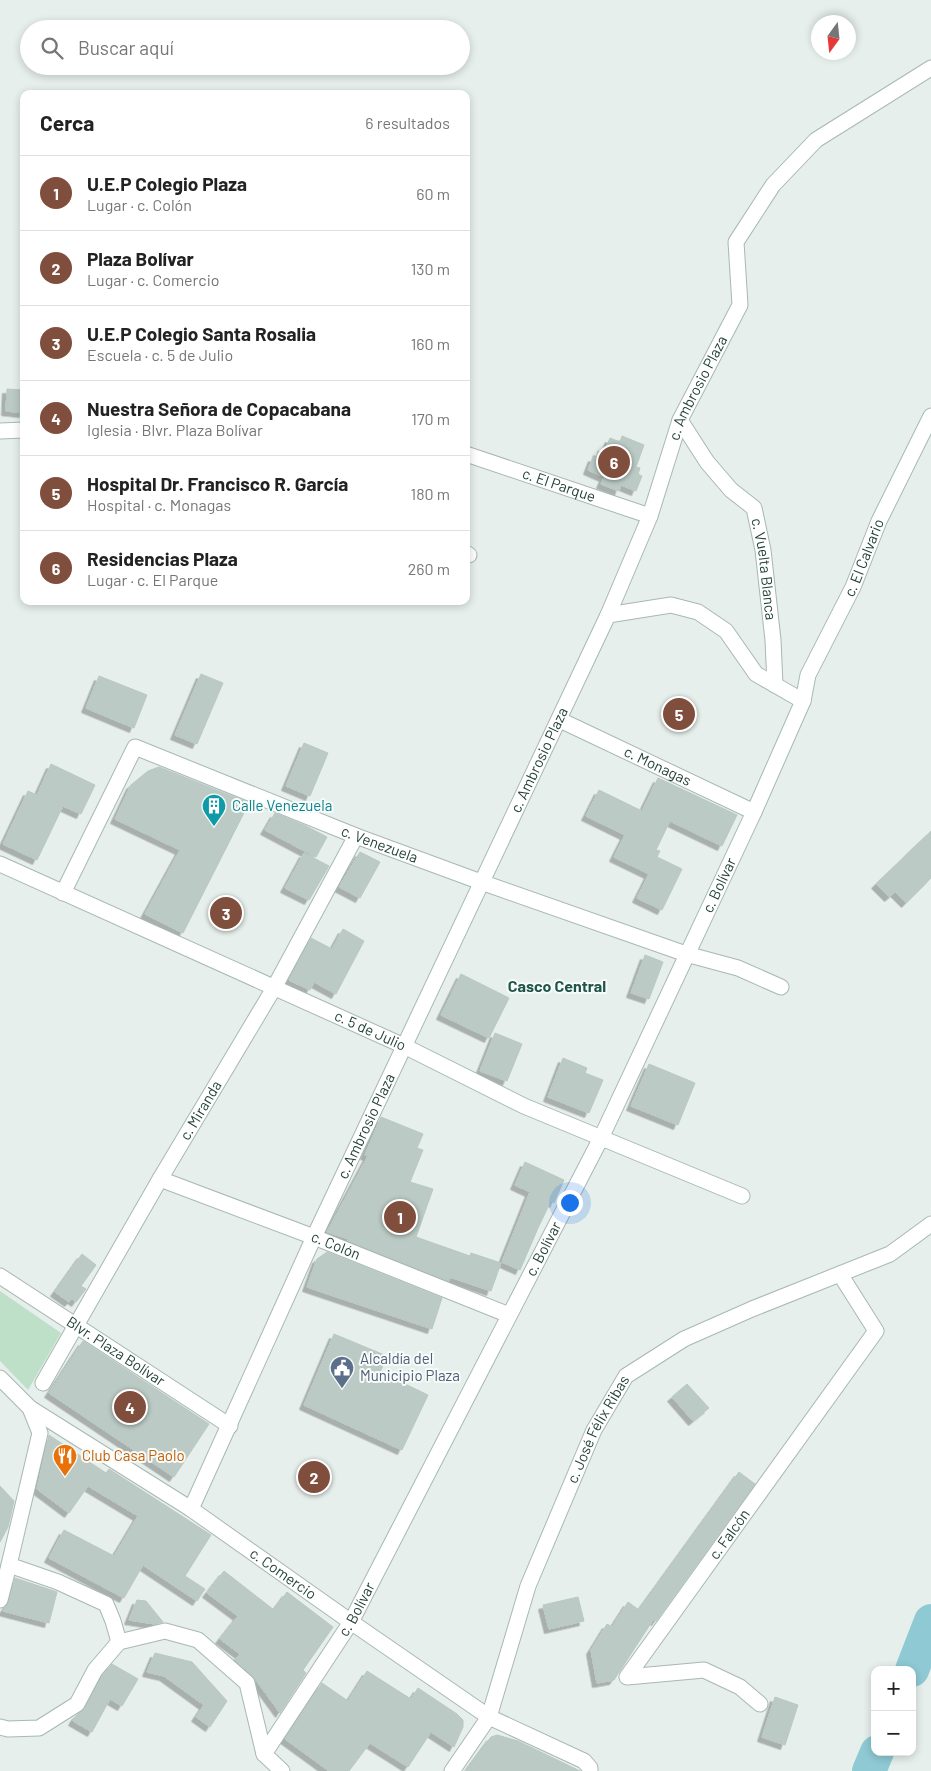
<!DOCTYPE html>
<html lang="es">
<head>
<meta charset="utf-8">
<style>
	body { margin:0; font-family:Barlow,sans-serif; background:#f6f6f6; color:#222 }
	.controls { position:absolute; right:15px; bottom:15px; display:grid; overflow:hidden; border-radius:10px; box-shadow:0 2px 8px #0003 }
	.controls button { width:45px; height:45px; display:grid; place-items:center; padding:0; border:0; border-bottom:1px solid #e0e0e0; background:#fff; color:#222; font:25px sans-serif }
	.compass { position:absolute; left:811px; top:15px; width:45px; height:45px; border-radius:50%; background:#fff; box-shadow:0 2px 8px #0003; rotate:195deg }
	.you { position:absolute; left:569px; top:1202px; width:18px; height:18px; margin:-12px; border:4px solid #fff; border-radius:50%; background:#1a73e8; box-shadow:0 0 0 8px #1a73e833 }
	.badge { display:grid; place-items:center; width:32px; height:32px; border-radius:50%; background:#804e3d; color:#fff; font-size:16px; font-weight:700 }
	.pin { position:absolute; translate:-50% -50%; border:2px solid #fff; box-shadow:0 1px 5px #0006 }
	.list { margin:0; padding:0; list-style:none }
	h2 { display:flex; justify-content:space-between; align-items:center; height:65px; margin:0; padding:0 20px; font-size:21px }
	h2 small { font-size:16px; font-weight:400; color:#767676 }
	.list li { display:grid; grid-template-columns:32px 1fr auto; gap:15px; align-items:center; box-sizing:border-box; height:75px; padding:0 20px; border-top:1px solid #e0e0e0 }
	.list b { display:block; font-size:19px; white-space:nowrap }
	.list p { margin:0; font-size:16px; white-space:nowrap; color:#767676 }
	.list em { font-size:16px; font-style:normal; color:#767676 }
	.icon { flex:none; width:28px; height:28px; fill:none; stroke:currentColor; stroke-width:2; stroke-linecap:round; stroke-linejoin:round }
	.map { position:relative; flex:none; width:931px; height:1771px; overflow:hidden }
	.search { position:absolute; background:#fff; box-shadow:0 2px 8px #0003; left:20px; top:20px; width:450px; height:55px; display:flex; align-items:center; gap:12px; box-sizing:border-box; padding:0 18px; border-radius:28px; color:#767676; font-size:19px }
	.panel { position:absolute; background:#fff; box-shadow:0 2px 8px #0003; left:20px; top:90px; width:450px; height:515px; border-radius:10px }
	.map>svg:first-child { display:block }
</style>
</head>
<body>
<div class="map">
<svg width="931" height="1771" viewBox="0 0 931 1771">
	<defs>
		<filter id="shadow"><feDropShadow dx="-4.5" dy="4.5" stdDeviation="0" flood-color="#0004"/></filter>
	</defs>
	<rect width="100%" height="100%" fill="#e6efeb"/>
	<path fill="#bfe0c8" d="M0 1291 61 1333 28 1390 0 1361Z"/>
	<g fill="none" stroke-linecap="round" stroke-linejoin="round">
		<path stroke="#8ec9d4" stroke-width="34" d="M912 1670 931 1621
			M869 1771 877 1752"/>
	</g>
	<path fill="#bbcac4" stroke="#b8c9c2" filter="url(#shadow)" d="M7 389 24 390V413L6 411Z
		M622 436 644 445 636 467 640 468 638 474 642 476 636 491 621 485 619 491 601 484 604 477 588 470 593 457 596 458 598 451 603 454 610 438 620 442Z
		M201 674 223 683 197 744 175 735Z
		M99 676 147 695 134 728 86 708Z
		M304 743 328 753 310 796 286 786Z
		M51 764 95 785 81 814 63 806 37 860 3 844 28 791 37 795Z
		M159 767 249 803 183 933 145 914 180 850 115 819 131 785 148 771Z
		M658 778 737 815 722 846 670 821 656 850 660 851 657 857 682 869 662 910 637 898 649 874 614 857 625 835 586 816 599 790 642 811Z
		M275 813 306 826 327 837 316 857 265 830Z
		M931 831V878L906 903 895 892 889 897 876 884Z
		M360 852 380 862 360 898 339 887Z
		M304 853 329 866 309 900 285 888Z
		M343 929 364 941 336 994 314 982 310 990 289 980 311 938 332 949Z
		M645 955 663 962 649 999 631 993Z
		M461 974 509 998 489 1038 441 1015Z
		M495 1033 522 1044 507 1081 480 1071Z
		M563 1058 587 1068 585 1073 603 1080 589 1113 548 1097Z
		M649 1064 695 1083 678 1125 631 1106Z
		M381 1117 423 1134 417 1148 423 1150 410 1182 433 1189 416 1237 470 1256 471 1253 501 1263 491 1291 450 1277 449 1281 347 1240 348 1239 327 1232 368 1156 365 1155Z
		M525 1162 564 1180 554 1203 551 1201 538 1228 520 1270 502 1262 530 1192 515 1185Z
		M327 1252 442 1298 432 1329 307 1287 317 1259Z
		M82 1254 96 1265 81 1286 86 1289 76 1302 72 1299 69 1302 55 1292Z
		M334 1334 387 1356 380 1372 428 1395 402 1450 304 1405Z
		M83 1341 209 1424 174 1477 49 1393Z
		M687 1384 709 1408 693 1421 672 1397Z
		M49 1435 106 1473 109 1469 211 1535 185 1576 205 1589 197 1601 143 1565 124 1598 49 1558 64 1530 114 1556 138 1516 88 1486 69 1513 37 1489Z
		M739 1472 755 1484 656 1621 653 1620 614 1680 597 1683 591 1650 607 1624 612 1627 628 1602 639 1610Z
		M0 1486 14 1501 8 1527 0 1542Z
		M224 1571 274 1610 287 1592 333 1627 303 1670 306 1673 280 1713 253 1676 235 1660 240 1654 220 1639 238 1616 207 1593Z
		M15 1578 57 1592 49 1623 3 1611 9 1602Z
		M578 1597 584 1621 549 1629 543 1605Z
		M137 1600 146 1601 163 1622 155 1624 129 1620Z
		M155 1653 192 1662 227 1701 210 1727 196 1717 204 1705 164 1676 147 1672Z
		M112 1664 138 1679 122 1706 110 1699 92 1732 73 1721 76 1716 85 1708 103 1675Z
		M367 1671 411 1699 418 1688 457 1714 463 1720V1727L454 1747 431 1732 408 1767 370 1743 349 1771H329L285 1739 322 1683 348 1701Z
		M775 1697 798 1705 785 1745 762 1737Z
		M497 1735 518 1741 580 1771H466L491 1737Z"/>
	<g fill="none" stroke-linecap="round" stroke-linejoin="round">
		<defs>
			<g id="pedestrian">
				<path id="s1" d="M0 1276 230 1426"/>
			</g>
			<g id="minor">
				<path id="s2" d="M680 420 707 462 731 490 754 508 763 550 773 640 775 685"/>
				<path d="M0 431 24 430"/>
				<path id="s3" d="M466 454 650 516"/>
				<path d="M466 553 469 555"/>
				<path d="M608 615 671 605 698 612 726 631 756 674 803 701"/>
				<path id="s4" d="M560 720 754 812"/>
				<path id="s5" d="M0 864 404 1046 524 1106 742 1196"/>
				<path id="s6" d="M63 893 135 747 356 836 481 882 686 954 738 968 781 987"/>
				<path id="s7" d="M160 1179 314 1237 509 1315"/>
				<path id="s8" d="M0 1378 30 1408 191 1509 351 1622 489 1717 584 1761 590 1768V1771"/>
				<path id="s9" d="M43 1383 160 1179 274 988 356 836"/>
				<path d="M30 1408 40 1433 9 1565 58 1582 106 1604 113 1621 119 1642"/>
				<path id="s10" d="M191 1509 314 1237 608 615 650 516 680 420 740 305 736 242 773 185 816 140 931 68"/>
				<path d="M0 1600 9 1565"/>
				<path id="s11" d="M760 1704 740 1687 704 1670 627 1677 876 1331 840 1274"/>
				<path d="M0 1727 8 1729 39 1728 77 1704 95 1670 119 1642 165 1631 198 1640 247 1683 264 1754 282 1771"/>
				<path id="s12" d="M264 1754 351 1622 601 1138 754 812 803 701 808 675 853 587 879 521 931 416"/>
				<path id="s13" d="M452 1771 489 1717 528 1586 594 1430 626 1376 684 1339 752 1309 890 1254 931 1224"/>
			</g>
		</defs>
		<use href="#pedestrian" stroke="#a8b8b2" stroke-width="17"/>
		<use href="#minor" stroke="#a8b8b2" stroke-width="17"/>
		<use href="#pedestrian" stroke="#fff" stroke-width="15"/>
		<use href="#minor" stroke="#fff" stroke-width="15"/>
	</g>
	<defs>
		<symbol id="building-pin" viewBox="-11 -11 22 30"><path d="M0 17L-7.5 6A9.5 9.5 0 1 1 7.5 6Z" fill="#0f9aa8" stroke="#f7fbf9"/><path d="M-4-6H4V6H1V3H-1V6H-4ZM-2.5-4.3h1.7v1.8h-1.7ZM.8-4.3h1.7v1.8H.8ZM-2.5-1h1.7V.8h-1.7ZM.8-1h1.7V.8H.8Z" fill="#fff"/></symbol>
		<symbol id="civic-pin" viewBox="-11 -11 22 30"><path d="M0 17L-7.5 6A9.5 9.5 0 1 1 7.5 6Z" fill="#5c6f8a" stroke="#f7fbf9"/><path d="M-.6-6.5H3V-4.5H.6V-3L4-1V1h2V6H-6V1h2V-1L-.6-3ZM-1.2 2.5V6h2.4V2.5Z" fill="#fff"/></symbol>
		<symbol id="restaurant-pin" viewBox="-11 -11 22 30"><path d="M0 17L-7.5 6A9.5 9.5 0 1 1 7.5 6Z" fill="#e8710a" stroke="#f7fbf9"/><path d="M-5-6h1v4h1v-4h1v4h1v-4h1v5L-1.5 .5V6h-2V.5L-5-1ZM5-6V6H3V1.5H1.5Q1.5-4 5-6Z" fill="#fff"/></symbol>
	</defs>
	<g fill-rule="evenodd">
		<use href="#building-pin" x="200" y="792" width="28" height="38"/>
		<use href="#civic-pin" x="328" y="1354" width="28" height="38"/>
		<use href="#restaurant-pin" x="51" y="1442" width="28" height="38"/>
	</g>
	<g text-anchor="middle" stroke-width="4" stroke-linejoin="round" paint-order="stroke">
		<g font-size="15" fill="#24423a" stroke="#f7fbf9">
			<text dy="5" stroke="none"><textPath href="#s10" startOffset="1231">c. Ambrosio Plaza</textPath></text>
			<text dy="5" stroke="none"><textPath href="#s3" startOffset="98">c. El Parque</textPath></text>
			<text dy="5" stroke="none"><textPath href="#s12" startOffset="1341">c. El Calvario</textPath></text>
			<text dy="5" stroke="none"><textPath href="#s2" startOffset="178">c. Vuelta Blanca</textPath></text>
			<text dy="5" stroke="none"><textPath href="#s10" startOffset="826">c. Ambrosio Plaza</textPath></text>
			<text dy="5" stroke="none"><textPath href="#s4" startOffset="108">c. Monagas</textPath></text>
			<text dy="5" stroke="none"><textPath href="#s6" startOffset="426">c. Venezuela</textPath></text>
			<text dy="5" stroke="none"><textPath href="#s12" startOffset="982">c. Bolívar</textPath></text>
			<text dy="5" stroke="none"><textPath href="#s5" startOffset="406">c. 5 de Julio</textPath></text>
			<text dy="5" stroke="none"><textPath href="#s9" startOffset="315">c. Miranda</textPath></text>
			<text dy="5" stroke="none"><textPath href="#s10" startOffset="421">c. Ambrosio Plaza</textPath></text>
			<text dy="5" stroke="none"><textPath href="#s7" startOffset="188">c. Colón</textPath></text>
			<text dy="5" stroke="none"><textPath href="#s12" startOffset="578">c. Bolívar</textPath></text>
			<text dy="5" stroke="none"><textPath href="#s1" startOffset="138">Blvr. Plaza Bolívar</textPath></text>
			<text dy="5" stroke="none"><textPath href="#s13" startOffset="374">c. José Félix Ribas</textPath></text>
			<text dy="5" stroke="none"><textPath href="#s11" startOffset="319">c. Falcón</textPath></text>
			<text dy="5" stroke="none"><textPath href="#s8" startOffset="345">c. Comercio</textPath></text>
			<text dy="5" stroke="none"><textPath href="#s12" startOffset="172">c. Bolívar</textPath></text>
		</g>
		<g font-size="15" fill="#0d838f" stroke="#f7fbf9" text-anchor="start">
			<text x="232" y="811">Calle Venezuela</text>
		</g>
		<g font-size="15" fill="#4e5e75" stroke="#f7fbf9" text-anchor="start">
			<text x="360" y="1364">Alcaldía del<tspan x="360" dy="17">Municipio Plaza</tspan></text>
		</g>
		<g font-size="15" fill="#c56008" stroke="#f7fbf9" text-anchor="start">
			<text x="82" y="1461">Club Casa Paolo</text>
		</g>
		<g font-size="16" font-weight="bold" fill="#1f5548" stroke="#f7fbf9">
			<text x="557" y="992">Casco Central</text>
		</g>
	</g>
</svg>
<div class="controls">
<button>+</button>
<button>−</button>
</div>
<svg class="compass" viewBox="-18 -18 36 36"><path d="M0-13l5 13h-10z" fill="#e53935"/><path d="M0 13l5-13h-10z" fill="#767676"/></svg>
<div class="you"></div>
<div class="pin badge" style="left:400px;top:1217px">1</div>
<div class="pin badge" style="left:314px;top:1477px">2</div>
<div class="pin badge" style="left:226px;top:913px">3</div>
<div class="pin badge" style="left:130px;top:1407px">4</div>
<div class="pin badge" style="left:679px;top:714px">5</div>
<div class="pin badge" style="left:614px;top:462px">6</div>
<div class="search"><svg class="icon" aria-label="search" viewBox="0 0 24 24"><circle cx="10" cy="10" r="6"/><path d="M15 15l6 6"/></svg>Buscar aquí</div>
<section class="panel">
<h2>Cerca<small>6 resultados</small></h2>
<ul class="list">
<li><span class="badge">1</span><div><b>U.E.P Colegio Plaza</b><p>Lugar · c. Colón</p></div><em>60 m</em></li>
<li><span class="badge">2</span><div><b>Plaza Bolívar</b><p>Lugar · c. Comercio</p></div><em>130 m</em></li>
<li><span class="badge">3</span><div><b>U.E.P Colegio Santa Rosalia</b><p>Escuela · c. 5 de Julio</p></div><em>160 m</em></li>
<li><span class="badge">4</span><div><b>Nuestra Señora de Copacabana</b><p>Iglesia · Blvr. Plaza Bolívar</p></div><em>170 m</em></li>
<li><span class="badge">5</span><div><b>Hospital Dr. Francisco R. García</b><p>Hospital · c. Monagas</p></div><em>180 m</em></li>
<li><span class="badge">6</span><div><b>Residencias Plaza</b><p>Lugar · c. El Parque</p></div><em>260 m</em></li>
</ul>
</section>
</div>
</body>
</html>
